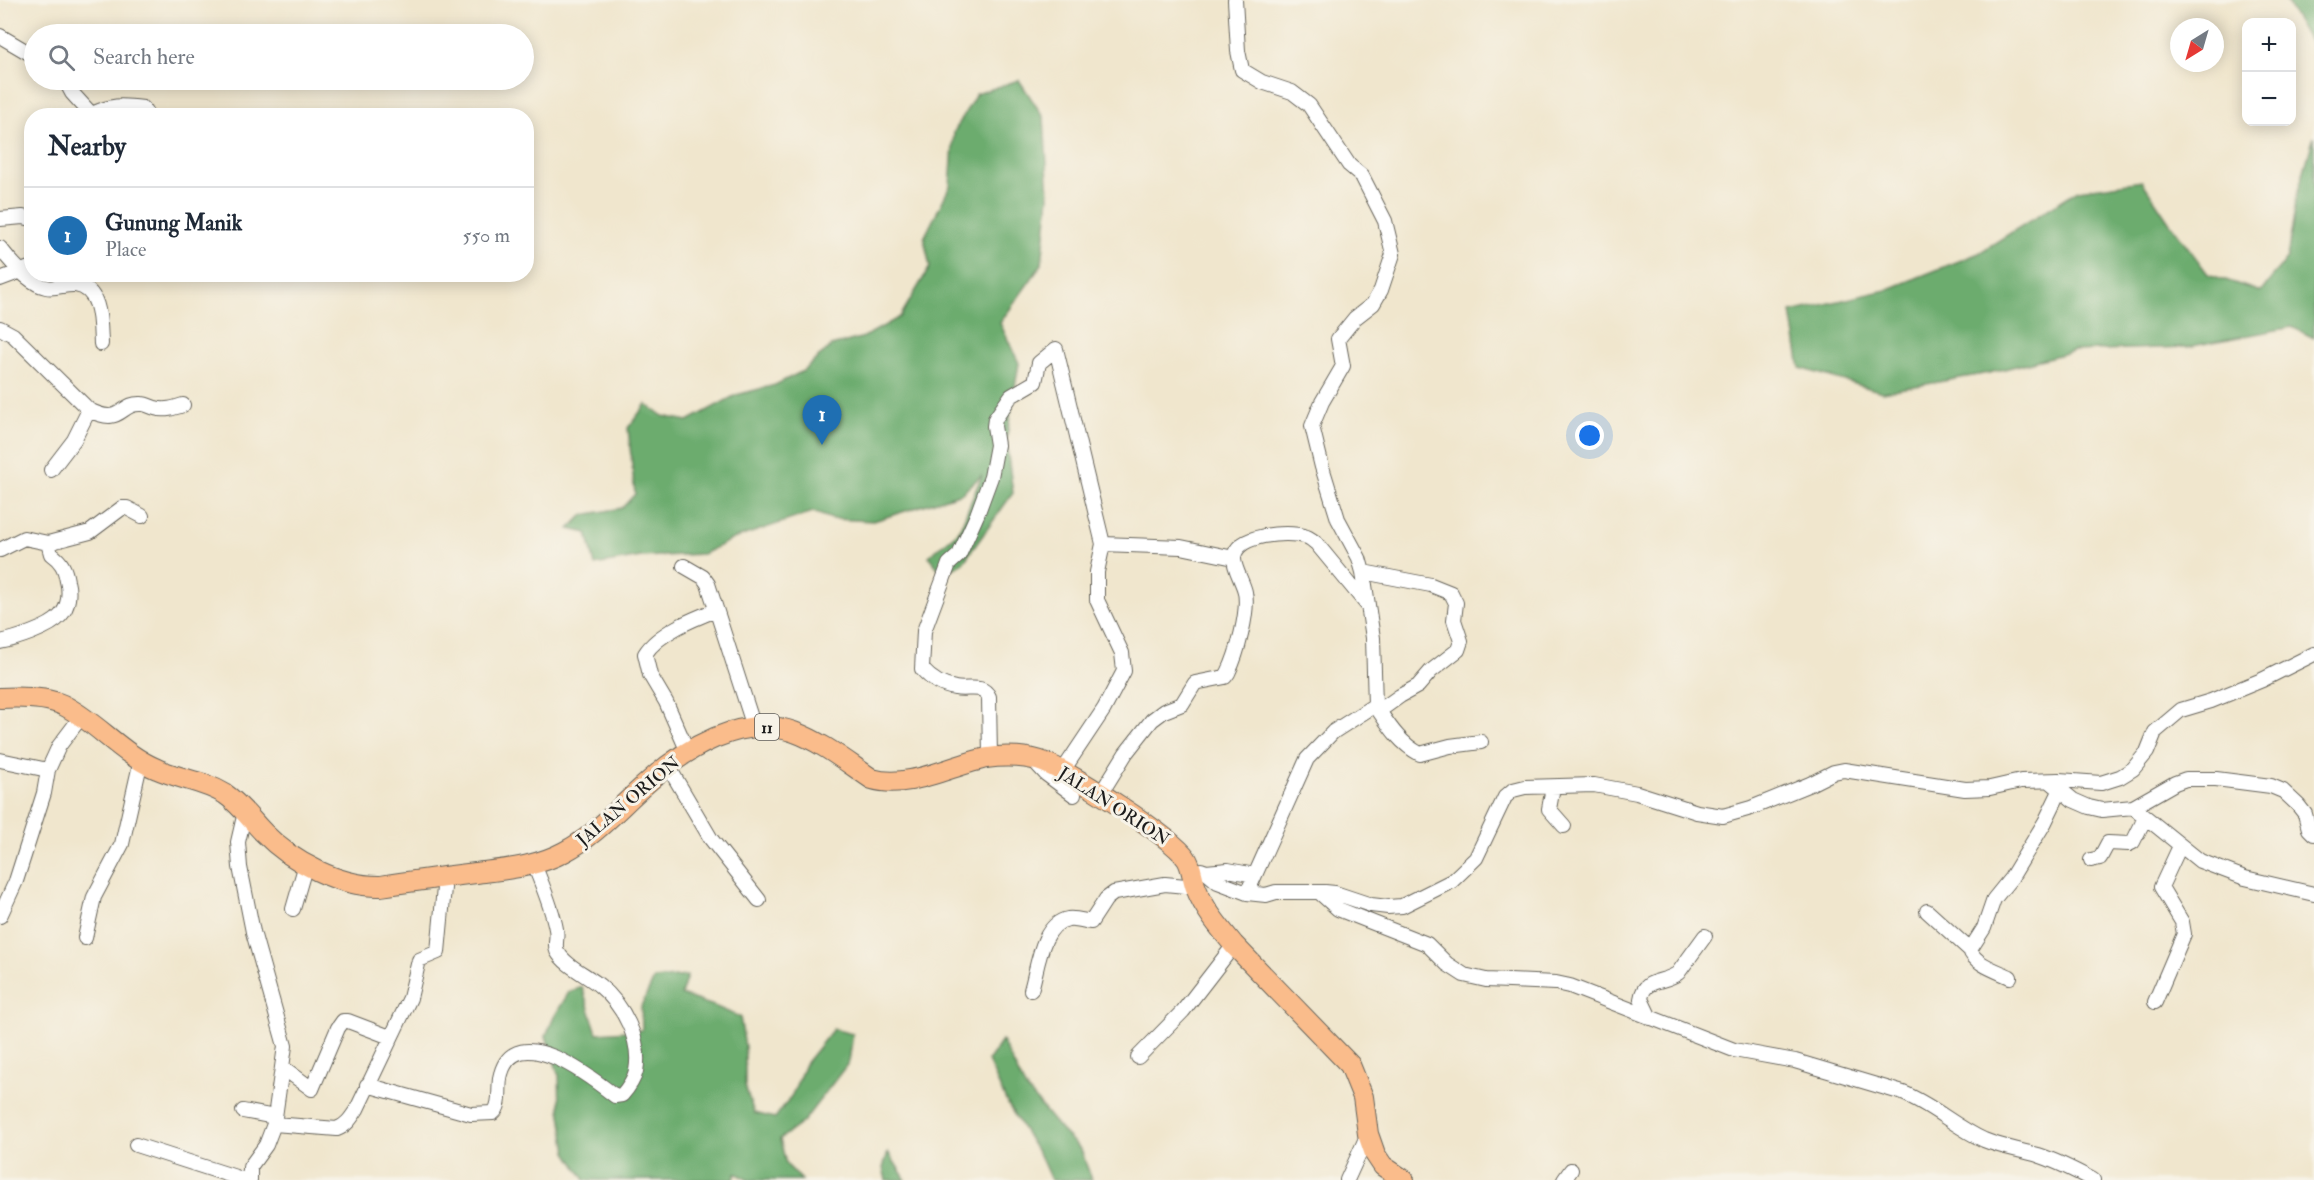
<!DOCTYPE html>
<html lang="en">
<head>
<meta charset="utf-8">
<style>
	body { margin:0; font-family:"IM FELL Double Pica",serif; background:#f2f2f3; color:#1f2937 }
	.controls { position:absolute; right:18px; top:18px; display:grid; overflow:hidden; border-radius:12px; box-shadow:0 3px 15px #0003 }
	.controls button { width:54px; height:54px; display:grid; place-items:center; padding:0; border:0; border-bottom:2px solid #e0e1e3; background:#fff; color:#1f2937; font:30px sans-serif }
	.compass { position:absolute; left:2170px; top:18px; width:54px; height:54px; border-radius:50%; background:#fff; box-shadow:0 3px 15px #0003; rotate:217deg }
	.you { position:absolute; left:1590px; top:436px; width:21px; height:21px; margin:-15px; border:4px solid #fff; border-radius:50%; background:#1a73e8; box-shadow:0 0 0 9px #1a73e833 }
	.badge { display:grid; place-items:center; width:39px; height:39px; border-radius:50%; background:#1f6fb2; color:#fff; font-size:20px; font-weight:700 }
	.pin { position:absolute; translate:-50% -50px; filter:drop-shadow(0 2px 3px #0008) }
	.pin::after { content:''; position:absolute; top:32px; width:21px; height:18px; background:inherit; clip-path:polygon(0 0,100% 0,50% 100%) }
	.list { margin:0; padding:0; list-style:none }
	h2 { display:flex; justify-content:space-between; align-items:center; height:78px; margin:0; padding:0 24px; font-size:26px }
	h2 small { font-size:20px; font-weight:400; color:#747a83 }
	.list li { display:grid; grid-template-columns:39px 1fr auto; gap:18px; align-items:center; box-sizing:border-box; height:96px; padding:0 24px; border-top:2px solid #e0e1e3 }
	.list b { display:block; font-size:22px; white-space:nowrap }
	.list p { margin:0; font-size:20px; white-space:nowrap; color:#747a83 }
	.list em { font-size:20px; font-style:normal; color:#747a83 }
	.icon { flex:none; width:33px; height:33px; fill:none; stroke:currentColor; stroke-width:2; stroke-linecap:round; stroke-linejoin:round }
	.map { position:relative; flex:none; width:2314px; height:1180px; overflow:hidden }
	.search { position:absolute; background:#fff; box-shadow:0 3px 15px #0003; left:24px; top:24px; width:510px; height:66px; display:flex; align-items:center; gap:15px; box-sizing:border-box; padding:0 21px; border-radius:33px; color:#747a83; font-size:22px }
	.panel { position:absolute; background:#fff; box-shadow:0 3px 15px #0003; left:24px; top:108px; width:510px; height:174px; border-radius:24px }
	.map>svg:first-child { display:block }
</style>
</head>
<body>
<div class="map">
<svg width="2314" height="1180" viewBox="0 0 2314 1180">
	<rect width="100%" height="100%" fill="#f7f3e8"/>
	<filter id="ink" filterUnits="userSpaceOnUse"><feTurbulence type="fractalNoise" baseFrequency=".0167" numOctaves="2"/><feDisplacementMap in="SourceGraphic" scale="12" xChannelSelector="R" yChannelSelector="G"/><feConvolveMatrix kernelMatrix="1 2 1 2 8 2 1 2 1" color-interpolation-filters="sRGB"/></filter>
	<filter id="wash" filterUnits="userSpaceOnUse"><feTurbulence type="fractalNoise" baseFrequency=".008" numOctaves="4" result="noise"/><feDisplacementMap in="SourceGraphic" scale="24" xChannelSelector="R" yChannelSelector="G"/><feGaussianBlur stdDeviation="1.35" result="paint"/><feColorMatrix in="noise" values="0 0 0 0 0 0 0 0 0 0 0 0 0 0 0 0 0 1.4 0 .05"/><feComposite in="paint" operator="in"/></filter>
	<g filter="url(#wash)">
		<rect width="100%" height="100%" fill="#f0e6cd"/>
		<path fill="#6cac6e" stroke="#446445" stroke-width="1.5" d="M2284 0H2314V50L2286 1Z
			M1019 80 1044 118 1049 197 1042 264 1000 323 1019 363 1006 441 1013 493 963 563 943 575 929 556 959 531 982 475 962 493 874 521 832 519 813 512 733 539 703 554 641 557 595 565 587 533 569 529 583 515 622 508 635 494 628 428 646 404 663 416 688 421 736 395 775 385 803 371 831 346 864 337 900 317 930 267 924 238 950 186 954 132 976 94Z
			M2314 136V338L2292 327 2187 347 2074 351 1989 373 1882 392 1800 368 1791 312 1886 290 1979 253 2078 190 2142 181 2170 223 2208 274 2261 292 2287 258 2297 195Z
			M687 976 681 995 714 1006 740 1017 745 1047V1086L754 1113 775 1118 792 1095 805 1064 833 1029 853 1034 849 1062 803 1122 780 1139 786 1164 802 1180H748L736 1173 734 1180H585L567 1152 560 1109 559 1076 546 1036 554 1017 569 992 582 987 597 1033 642 1030 641 1006 654 979Z
			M1002 1041 1025 1087 1061 1130 1081 1150 1092 1180H1051L1042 1160 1007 1103 988 1061Z
			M888 1152 906 1180H886L883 1168Z"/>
	</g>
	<g filter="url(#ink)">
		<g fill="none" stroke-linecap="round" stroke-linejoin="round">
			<defs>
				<path id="minor" d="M1235 0 1238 51 1242 70 1262 82 1292 92 1309 105 1349 165 1362 176 1385 221 1393 254 1381 290 1373 304 1355 318 1338 339 1343 366 1322 402 1312 426 1322 467 1338 519 1359 558 1363 572 1373 638 1375 705 1333 732 1307 759 1247 893
					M0 36 34 56
					M65 80 72 93 93 116
					M92 114C112 105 120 105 143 108L148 116
					M0 219 23 217 32 219
					M0 248C10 261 30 284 46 287 56 289 65 284 75 285 102 288 100 324 101 344
					M0 279 32 267
					M0 328 13 335 89 410C123 427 119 402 142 404 147 404 151 407 155 408 165 411 174 408 183 405
					M51 470 74 440 89 410
					M1103 544 1181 547 1234 558
					M0 550 24 538 48 543 90 532 122 508H127L142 516
					M684 566 703 577 708 584 754 727
					M1363 572 1431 585 1451 593 1456 603 1454 620 1461 641 1458 650 1431 671 1418 686 1400 696 1379 711
					M0 642C15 639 50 628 60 616 69 607 70 592 67 581 65 568 61 561 51 554L48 543
					M1375 705C1388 724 1399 743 1420 754L1450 746 1481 742
					M688 752 666 702 650 675 645 654C658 633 693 619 716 610
					M990 757 989 697C983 683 967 691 955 688 942 686 930 678 922 669L924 631 949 564 959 555 977 515 991 477 997 445 994 426 995 419 1011 396 1035 382 1039 363 1056 349 1103 544 1097 572V600L1122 653 1124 671 1104 709 1062 772
					M0 760 48 770
					M1034 761 1046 774 1074 795
					M668 766 711 839 759 900
					M2050 781 2073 800 2089 807 2102 810 2133 807 2175 783 2186 779H2216L2271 786 2283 791 2298 805 2305 814 2309 829 2314 834
					M1553 787 1549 809 1564 826
					M1100 795 1126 753 1152 720 1164 711 1182 704 1195 683 1225 677 1228 673C1237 655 1249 612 1245 592 1243 582 1233 567 1234 557 1237 534 1288 531 1304 536 1309 537 1312 540 1316 543L1368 606
					M2133 807 2200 861 2245 878 2314 894
					M245 812 238 842 240 867 253 932 285 1046 274 1124 266 1145 250 1167V1180
					M2091 860 2100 858 2108 843 2129 844 2133 842 2145 818
					M1201 870 1206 872 1228 870 1255 875
					M1206 872 1218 882 1247 893 1266 895 1276 892H1325L1335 893 1371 905 1388 907 1402 906 1452 881 1476 858 1505 797 1513 790 1525 787 1594 785 1637 793 1697 812 1723 816 1751 808 1810 784 1834 772 1844 770 1965 789 1990 788 2021 781 2059 780 2101 783 2120 777 2133 769 2147 752 2155 732 2181 710 2211 701 2262 680 2314 654
					M1319 892 1338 909 1427 944 1447 964 1464 975 1486 980 1556 983 1570 986 1734 1050 1795 1061 1903 1093C1933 1105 1955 1127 1984 1140 2001 1147 2020 1150 2038 1155 2057 1161 2076 1171 2093 1180
					M293 909 306 864
					M1927 911 1970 950 1984 928 1994 899 2011 878 2045 822 2061 789
					M0 916 16 881 44 793 48 770 59 746 81 717
					M85 938 94 897 122 844 141 760
					M1970 950C1974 964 1998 971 2010 977
					M1031 990C1038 967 1041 924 1068 919 1076 918 1084 921 1091 922L1106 899 1114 893 1165 884 1196 887
					M2155 1002 2184 934 2182 922 2161 887 2180 846
					M1650 1018 1641 999C1644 977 1664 984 1678 973L1705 936
					M1138 1057 1183 1011 1234 945
					M282 1067 312 1089 338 1028 343 1021H348L390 1037
					M367 1085 471 1114 493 1113C503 1105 497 1086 501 1074 516 1019 591 1077 615 1096L622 1095C628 1088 634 1079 636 1071 642 1040 623 1005 600 986 587 975 565 966 557 951 554 945 558 937 556 929 552 907 542 885 534 864
					M243 1111 275 1117
					M274 1124 337 1129C347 1125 351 1118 357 1109L410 998 419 960 438 952 445 877
					M136 1145 245 1180
					M1347 1180 1368 1134
					M1564 1180 1571 1170"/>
				<path id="highway" d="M0 698C19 697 45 697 63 705 97 722 121 754 157 769 179 779 204 781 225 794 240 804 251 820 264 833 292 862 340 887 381 886 413 881 444 877 476 873 506 869 536 867 564 852 597 835 619 807 647 783 684 749 743 713 794 732 822 742 848 763 872 779 909 790 951 765 987 758 1005 755 1030 756 1046 763 1072 774 1171 836 1186 858 1192 866 1192 878 1196 888 1204 909 1219 927 1234 945L1350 1065 1363 1097 1368 1134 1375 1154 1383 1166 1404 1180"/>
			</defs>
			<use href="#minor" stroke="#66635a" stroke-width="16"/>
			<use href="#highway" stroke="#66635a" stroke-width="22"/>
			<use href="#minor" stroke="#fff" stroke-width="14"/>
			<use href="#highway" stroke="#fabc8b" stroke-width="20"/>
		</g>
	</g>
	<g text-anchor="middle" stroke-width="6" stroke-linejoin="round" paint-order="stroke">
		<rect fill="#f7f3e8" stroke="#5e5c59" stroke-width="1.5" x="755" y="714" width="24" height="26" rx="4.5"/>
		<g font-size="16" font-weight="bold" fill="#1c1c1c">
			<text x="767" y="733">11</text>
		</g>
		<g font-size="18" fill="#1c1c1c" stroke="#f7f3e8">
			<text transform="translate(628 801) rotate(-40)" y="6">JALAN ORION</text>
			<text transform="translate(1114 806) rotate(33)" y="6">JALAN ORION</text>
		</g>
	</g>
</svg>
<div class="controls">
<button>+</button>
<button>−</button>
</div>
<svg class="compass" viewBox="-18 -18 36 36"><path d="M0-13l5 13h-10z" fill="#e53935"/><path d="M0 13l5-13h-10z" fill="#747a83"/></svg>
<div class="you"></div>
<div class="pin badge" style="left:822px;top:445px">1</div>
<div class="search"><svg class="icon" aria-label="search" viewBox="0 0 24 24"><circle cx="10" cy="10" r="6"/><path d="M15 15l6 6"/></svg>Search here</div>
<section class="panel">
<h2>Nearby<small></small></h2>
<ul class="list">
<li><span class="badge">1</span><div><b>Gunung Manik</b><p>Place</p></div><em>550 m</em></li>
</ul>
</section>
</div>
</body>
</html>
